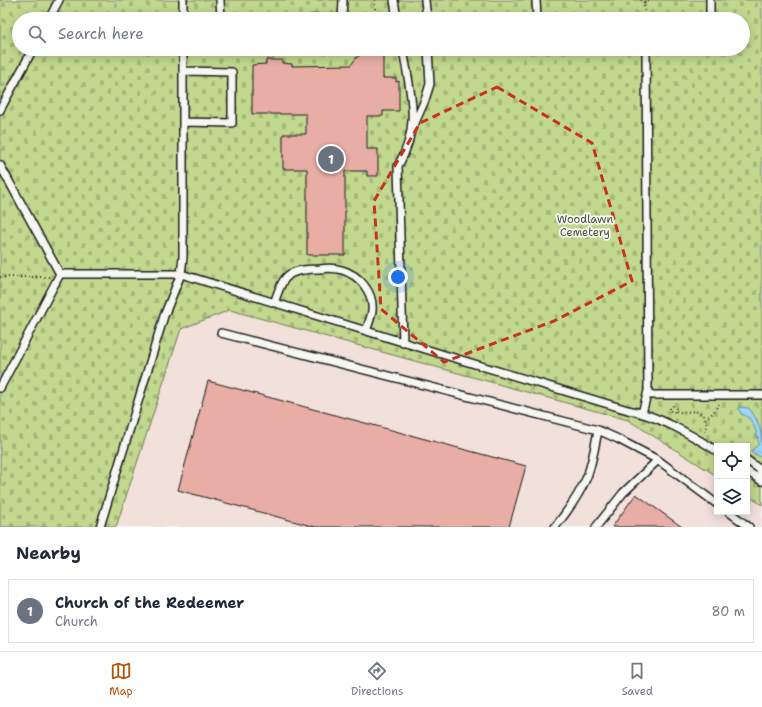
<!DOCTYPE html>
<html lang="en">
<head>
<meta charset="utf-8">
<style>
	body { margin:0; font-family:"Shantell Sans",sans-serif; background:#f2f2f3; color:#1f2937 }
	.controls { position:absolute; right:12px; bottom:12px; display:grid; overflow:hidden; border-radius:0px; box-shadow:0 2px 10px #0003 }
	.controls button { width:36px; height:36px; display:grid; place-items:center; padding:0; border:0; border-bottom:1px solid #e0e1e3; background:#fff; color:#1f2937; font:20px sans-serif }
	.you { position:absolute; left:398px; top:277px; width:14px; height:14px; margin:-10px; border:3px solid #fff; border-radius:50%; background:#1a73e8; box-shadow:0 0 0 6px #1a73e833 }
	.badge { display:grid; place-items:center; width:26px; height:26px; border-radius:50%; background:#b45309; color:#fff; font-size:13px; font-weight:700 }
	.pin { position:absolute; translate:-50% -50%; border:2px solid #fff; box-shadow:0 1px 4px #0006 }
	.list { margin:0; padding:0; list-style:none }
	h2 { display:flex; justify-content:space-between; align-items:center; height:52px; margin:0; padding:0 16px; font-size:17px }
	h2 small { font-size:13px; font-weight:400; color:#747a83 }
	.list li { display:grid; grid-template-columns:26px 1fr auto; gap:12px; align-items:center; box-sizing:border-box; height:64px; margin:0 8px 8px; padding:0 8px; border:1px solid #e0e1e3; border-radius:0px }
	.list b { display:block; font-size:15px; white-space:nowrap }
	.list p { margin:0; font-size:13px; white-space:nowrap; color:#747a83 }
	.list em { font-size:13px; font-style:normal; color:#747a83 }
	.icon { flex:none; width:22px; height:22px; fill:none; stroke:currentColor; stroke-width:2; stroke-linecap:round; stroke-linejoin:round }
	.map { position:relative; flex:none; width:762px; height:527px; overflow:hidden }
	.search { position:absolute; background:#fff; box-shadow:0 2px 10px #0003; left:12px; right:12px; top:12px; height:44px; display:flex; align-items:center; gap:10px; box-sizing:border-box; padding:0 14px; border-radius:22px; color:#747a83; font-size:15px }
	.sheet { height:124px; background:#fff }
	nav { display:flex; justify-content:space-around; align-items:center; box-sizing:border-box; height:56px; border-top:1px solid #e0e1e3; background:#fff; font-size:11px; color:#747a83 }
	nav a { display:grid; justify-items:center; gap:2px }
	nav .on { color:#b45309 }
	.map>svg:first-child { display:block }
</style>
</head>
<body>
<div class="map">
<svg width="762" height="527" viewBox="0 0 762 527">
	<defs>
		<pattern id="cemetery-stones" width="16" height="16" patternUnits="userSpaceOnUse"><rect width="16" height="16" fill="#c1d88e"/><path d="M2 7V4a2 2 0 0 1 4 0v3zM10 15v-3a2 2 0 0 1 4 0v3z" fill="#a5b97a"/></pattern>
		<pattern id="water-ripples" width="26" height="14" patternUnits="userSpaceOnUse"><rect width="26" height="14" fill="#9bd6fb"/><path d="M2 4q2-2 4 0t4 0M15 11q2-2 4 0t4 0" fill="none" stroke="#85b7d7"/></pattern>
	</defs>
	<rect width="100%" height="100%" fill="#f6f6f2"/>
	<filter id="ink" filterUnits="userSpaceOnUse"><feTurbulence type="fractalNoise" baseFrequency=".025" numOctaves="2"/><feDisplacementMap in="SourceGraphic" scale="8" xChannelSelector="R" yChannelSelector="G"/><feConvolveMatrix kernelMatrix="1 2 1 2 8 2 1 2 1" color-interpolation-filters="sRGB"/></filter>
	<g filter="url(#ink)">
		<path fill="#f2e0db" d="M230 310 628 420 717 476V512H747V495L762 505V527H116L181 329Z"/>
		<path fill="url(#cemetery-stones)" stroke="#6e7a55" fill-rule="evenodd" d="M0 0H762V505L747 495V446H717V476L628 420 230 310 181 329 116 527H0ZM19 19H743V49H19Z"/>
		<path fill="url(#water-ripples)" stroke="#688ca2" d="M738 407 749 408C762 425 762 436 762 458L751 451 759 444C756 432 754 417 741 414Z"/>
		<path fill="#e8ada5" stroke="#1c1c1c" d="M364 52H383V78H396V82L399 81V111H383V116H367V149H378V176H367V171H345V255H307V169H283V134H306V114H252V65L266 64V60H282V63L292 64V66L351 65 357 57Z
			M208 381 526 466 509 527H315L178 490Z
			M636 494 682 527H612Z"/>
		<g fill="none" stroke-linecap="round" stroke-linejoin="round">
			<defs>
				<path id="service" d="M183 0V19
					M220 0 221 19
					M394 0 397 19
					M425 0 427 19
					M536 0 537 19
					M49 19 59 0
					M311 19 342 18
					M342 19 343 0
					M710 19V0
					M222 49H234
					M403 49C410 93 422 125 398 166L403 343
					M0 110 33 49
					M183 122 232 123V72L183 71
					M414 125 425 100 430 84 428 49
					M0 165 60 274
					M274 303C278 293 281 280 290 274 299 269 311 269 320 269 327 268 335 268 342 270 359 275 374 292 372 311 371 318 368 325 366 331
					M221 333 598 430C595 446 592 465 586 479 578 497 567 512 555 527
					M0 388 60 274H181L448 356 628 410C659 416 690 434 717 451
					M647 395H762
					M642 413 648 391 646 49
					M598 430 618 439 658 460 717 504
					M747 460 759 469 762 475
					M747 471 762 481
					M729 512 749 527
					M100 527 164 316 181 274 183 257V49
					M596 527 623 493 658 460"/>
			</defs>
			<use href="#service" stroke="#1c1c1c" stroke-width="10"/>
			<path stroke="#1c1c1c" stroke-width="2" stroke-dasharray="1 3" stroke-linecap="butt" d="M375 0V19
				M641 0 644 2 649 0
				M644 2 645 19
				M274 49V58
				M0 277H49
				M670 409a3 3 0 1 1 6 0a3 3 0 1 1-6 0Z
				M676 411C685 415 701 405 705 420 707 424 706 429 704 433
				M705 419 713 413 719 404"/>
			<use href="#service" stroke="#f6f6f2" stroke-width="7"/>
		</g>
	</g>
	<path fill="none" stroke="#c8321e" stroke-width="3" stroke-dasharray="8 5" stroke-linejoin="round" d="M497 87 592 143 632 281 554 321 444 362 381 309 374 201 420 123Z"/>
	<g text-anchor="middle" stroke-width="3.5" stroke-linejoin="round" paint-order="stroke">
		<g font-size="11" fill="#4e543e" stroke="#f6f6f2">
			<text x="585" y="223">Woodlawn<tspan x="585" dy="13">Cemetery</tspan></text>
		</g>
	</g>
</svg>
<div class="controls">
<button><svg class="icon" aria-label="locate" viewBox="0 0 24 24"><circle cx="12" cy="12" r="6"/><path d="M12 2v4M12 18v4M2 12h4M18 12h4"/></svg></button>
<button><svg class="icon" aria-label="layers" viewBox="0 0 24 24"><path d="M12 4l9 5-9 5-9-5zM3 14l9 5 9-5"/></svg></button>
</div>
<div class="you"></div>
<div class="pin badge" style="left:331px;top:159px;background:#6b7280">1</div>
<div class="search"><svg class="icon" aria-label="search" viewBox="0 0 24 24"><circle cx="10" cy="10" r="6"/><path d="M15 15l6 6"/></svg>Search here</div>
</div>
<section class="sheet">
<h2>Nearby<small></small></h2>
<ul class="list">
<li><span class="badge" style="background:#6b7280">1</span><div><b>Church of the Redeemer</b><p>Church</p></div><em>80 m</em></li>
</ul>
</section>
<nav>
<a class="on"><svg class="icon" aria-label="map" viewBox="0 0 24 24"><path d="M3 6l6-2 6 2 6-2v14l-6 2-6-2-6 2zM9 4v14M15 6v14"/></svg>Map</a>
<a><svg class="icon" aria-label="directions" viewBox="0 0 24 24"><path d="M12 3l9 9-9 9-9-9zM9 14v-3h6M13 9l2 2-2 2"/></svg>Directions</a>
<a><svg class="icon" aria-label="saved" viewBox="0 0 24 24"><path d="M7 4h10v16l-5-4-5 4z"/></svg>Saved</a>
</nav>
</body>
</html>
